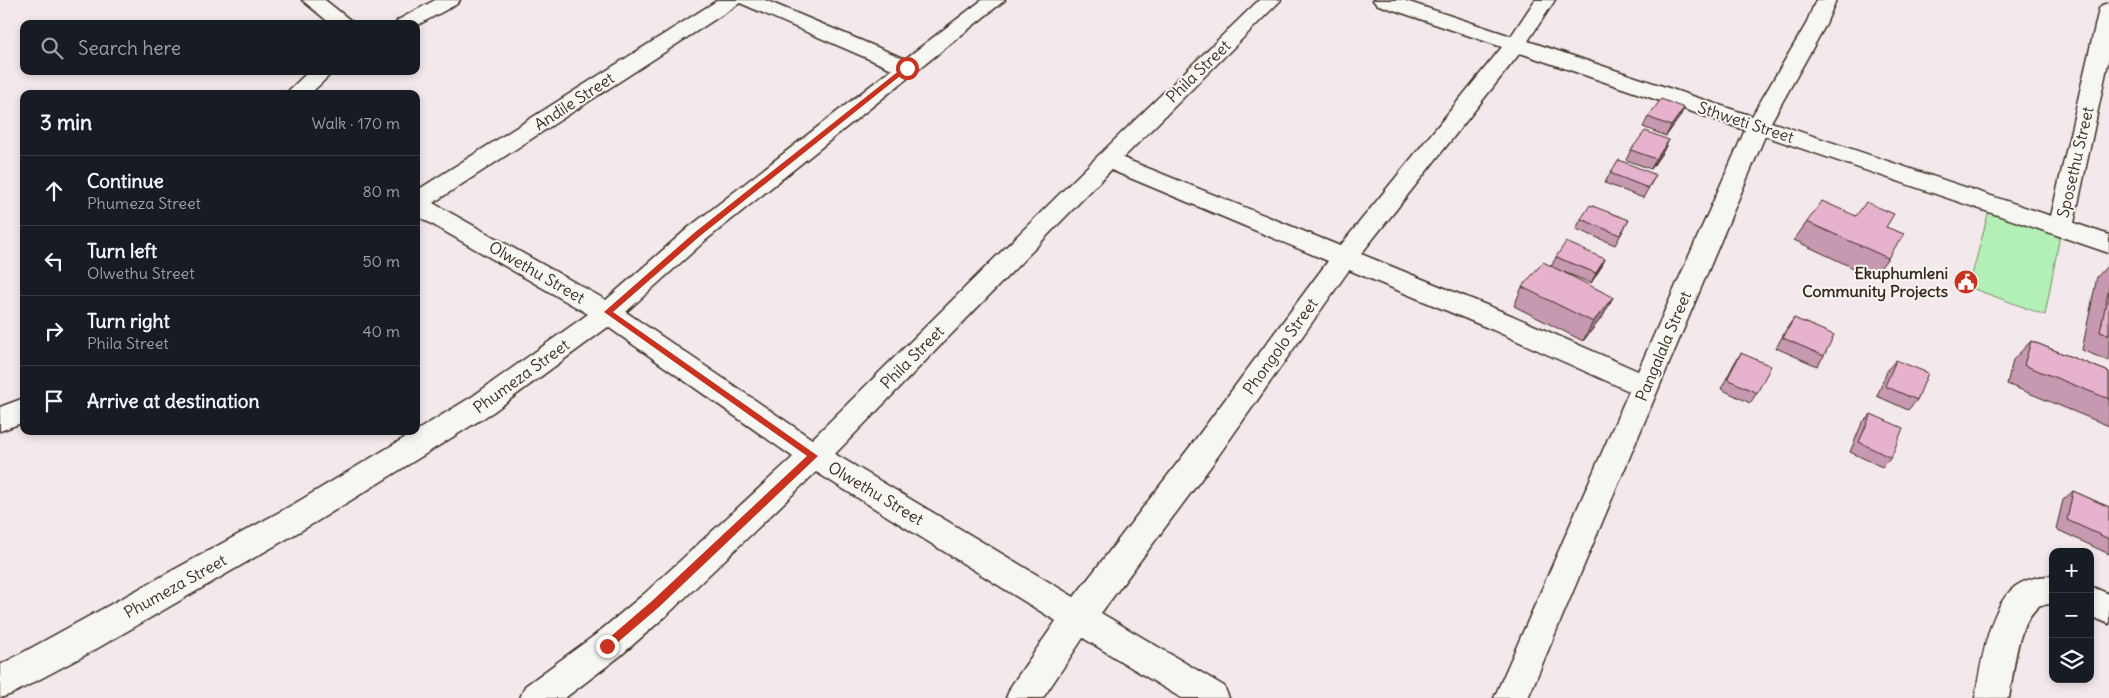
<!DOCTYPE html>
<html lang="en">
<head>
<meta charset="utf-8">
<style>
	body { margin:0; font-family:Delius,sans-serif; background:#242831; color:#f1f3f6 }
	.controls { position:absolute; right:15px; bottom:15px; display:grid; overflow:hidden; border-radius:10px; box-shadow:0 2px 8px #0003 }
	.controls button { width:45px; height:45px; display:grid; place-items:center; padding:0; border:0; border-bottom:1px solid #363941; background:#171b24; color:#f1f3f6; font:25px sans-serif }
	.stop { position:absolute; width:15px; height:15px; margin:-11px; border:4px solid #c8321e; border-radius:50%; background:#fff }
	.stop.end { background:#c8321e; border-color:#fff; box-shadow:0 1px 5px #0008 }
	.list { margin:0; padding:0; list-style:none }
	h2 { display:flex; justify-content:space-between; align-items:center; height:65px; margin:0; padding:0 20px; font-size:21px }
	h2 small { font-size:16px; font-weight:400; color:#9ea1a6 }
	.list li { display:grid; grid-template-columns:32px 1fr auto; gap:15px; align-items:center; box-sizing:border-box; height:70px; padding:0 20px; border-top:1px solid #363941 }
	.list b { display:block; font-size:19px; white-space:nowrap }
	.list p { margin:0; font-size:16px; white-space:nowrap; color:#9ea1a6 }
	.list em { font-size:16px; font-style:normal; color:#9ea1a6 }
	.icon { flex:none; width:28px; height:28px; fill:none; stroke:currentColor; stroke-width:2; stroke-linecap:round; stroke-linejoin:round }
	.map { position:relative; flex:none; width:2109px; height:698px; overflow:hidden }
	.search { position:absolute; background:#171b24; box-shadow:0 2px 8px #0003; left:20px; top:20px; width:400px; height:55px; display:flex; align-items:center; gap:12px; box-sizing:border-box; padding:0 18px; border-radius:10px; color:#9ea1a6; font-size:19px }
	.panel { position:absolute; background:#171b24; box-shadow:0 2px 8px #0003; left:20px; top:90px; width:400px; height:345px; border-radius:10px }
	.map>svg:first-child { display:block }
</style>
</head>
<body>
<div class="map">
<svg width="2109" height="698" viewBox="0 0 2109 698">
	<rect width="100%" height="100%" fill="#f3e8eb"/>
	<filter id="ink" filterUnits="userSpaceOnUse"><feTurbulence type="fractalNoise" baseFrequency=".02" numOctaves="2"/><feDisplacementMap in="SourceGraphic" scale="10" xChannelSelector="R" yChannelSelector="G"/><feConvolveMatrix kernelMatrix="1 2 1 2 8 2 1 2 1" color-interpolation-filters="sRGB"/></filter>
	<g filter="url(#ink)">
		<path fill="#b2f0b6" stroke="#768d6a" d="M1989 210 2060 235 2045 315 1969 287Z"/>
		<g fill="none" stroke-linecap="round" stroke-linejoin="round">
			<defs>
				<path id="minor" d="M302 0H325L355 24H331Z
					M435 0H460L457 4 416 26V24H395L398 20Z
					M718 0H765L905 59 982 0H1005L706 240 626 312 812 439 1099 155 1259 0H1281L1123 158 1340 246 1502 47 1376 4 1373 0H1403L1511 36 1535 0H1555L1528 41 1752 116 1805 26 1816 0H1836L1825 26 1771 122 2051 216 2099 9 2102 5 2109 3V58L2074 223 2109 235V253L1765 136 1528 698H1494L1629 391 1493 330 1349 270 1211 466 1101 613 1224 686 1229 698H1181L1083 638 1043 698H1006L1011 686 1056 621 816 472 668 614 619 657 565 698H520L525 686 595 635 644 594 793 457 608 327 493 412 316 522 91 652 12 694 0 698V665L294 504 416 431 473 396 588 314 416 215V191ZM740 3 892 69 688 228 606 300 433 203ZM1520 53 1745 130 1638 371 1513 316 1361 254ZM1111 170 1328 261 1189 448 1074 597 835 454Z
					M309 71H334L310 94H285Z
					M24 398V422L0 431V407Z
					M2053 576V604L2040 605C2015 626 2015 668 2009 698H1975C1981 666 1989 601 2019 584 2029 578 2041 576 2053 576Z
					M2090 586 2109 594V624L2090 616Z"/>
			</defs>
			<use href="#minor" stroke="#3b2a1e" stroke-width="3"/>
			<use href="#minor" fill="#f6f6f2" fill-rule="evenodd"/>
		</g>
		<path fill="#c799b0" stroke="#3b2a1e" d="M1684 108 1679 118 1666 136 1643 127 1648 117Z
			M1631 150H1664L1651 169 1626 160Z
			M1610 173 1656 175 1643 198 1605 183Z
			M1856 216 1886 227 1888 258 1873 277 1794 240 1807 222Z
			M1581 219 1629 220 1615 245 1576 229Z
			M1556 257 1605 259 1600 269 1591 283 1551 267Z
			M2109 264V361L2082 350 2097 277Z
			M1522 287 1613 297 1603 316 1583 341 1514 306Z
			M1794 318 1824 356 1817 366 1776 348 1787 328Z
			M2031 341 2109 372V426L2007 384 2013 360Z
			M1741 353 1757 393 1750 403 1721 389 1735 362Z
			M1896 360 1917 400 1908 410 1877 396 1888 369Z
			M1871 414 1891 458 1882 467 1850 452 1862 423Z
			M2073 491 2109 507V554L2056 529 2063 500Z"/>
		<path fill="#a27d90" stroke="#3b2a1e" d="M1684 108 1679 118 1666 136 1671 126Z
			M1669 140 1664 150 1651 169 1656 159Z
			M1605 259 1600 269 1591 283 1596 273Z
			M1613 297 1603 316 1583 341 1593 322Z"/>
		<path fill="#e7b2cd" stroke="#3b2a1e" d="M1661 99 1684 108 1671 126 1648 117Z
			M1645 131 1669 140 1656 159 1631 150Z
			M1619 160 1656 175 1648 188 1610 173Z
			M1822 201 1856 216 1866 202 1894 214 1886 227 1904 234 1888 258 1807 222Z
			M1590 205 1629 220 1620 235 1581 219Z
			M1566 242 1605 259 1596 273 1556 257Z
			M1543 262 1613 297 1593 322 1522 287Z
			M2109 288V335L2100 332Z
			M1794 318 1834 335 1824 356 1783 338Z
			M2031 341 2109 372V399L2024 365Z
			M1741 353 1771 366 1757 393 1727 379Z
			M1896 360 1928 373 1917 400 1885 386Z
			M1871 414 1903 428 1891 458 1859 442Z
			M2073 491 2109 507V539L2067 520Z"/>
	</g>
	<path fill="#c8321e" d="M905 66 910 68 700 236 613 312 818 456 659 607 610 649H603V643L652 601 807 456 604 312 694 233Z"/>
	<defs>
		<symbol id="civic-disc" viewBox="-11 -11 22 22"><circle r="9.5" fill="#c8321e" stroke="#f6f6f2"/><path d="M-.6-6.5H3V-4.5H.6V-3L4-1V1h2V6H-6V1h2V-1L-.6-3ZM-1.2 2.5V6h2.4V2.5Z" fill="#fff"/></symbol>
	</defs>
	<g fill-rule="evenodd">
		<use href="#civic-disc" x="1952" y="268" width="28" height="28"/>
	</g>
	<g text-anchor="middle" stroke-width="4" stroke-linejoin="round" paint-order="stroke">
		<g font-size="16" fill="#3b2a1e" stroke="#f6f6f2">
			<text transform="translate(1198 71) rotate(-44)" y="6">Phila Street</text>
			<text transform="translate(574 101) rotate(-33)" y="6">Andile Street</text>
			<text transform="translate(1746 122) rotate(18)" y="6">Sthweti Street</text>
			<text transform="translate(2075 162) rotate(-77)" y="6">Sposethu Street</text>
			<text transform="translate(537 272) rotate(30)" y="6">Olwethu Street</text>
			<text transform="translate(1280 346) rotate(-54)" y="6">Phongolo Street</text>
			<text transform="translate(1663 346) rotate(-67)" y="6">Pangalala Street</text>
			<text transform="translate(912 357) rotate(-45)" y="6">Phila Street</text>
			<text transform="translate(521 376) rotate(-36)" y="6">Phumeza Street</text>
			<text transform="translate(876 493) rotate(31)" y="6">Olwethu Street</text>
			<text transform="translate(175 586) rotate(-29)" y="6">Phumeza Street</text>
		</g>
		<g font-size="16" font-weight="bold" fill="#3b2a1e" stroke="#f6f6f2" text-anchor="end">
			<text x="1948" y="279">Ekuphumleni<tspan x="1948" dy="18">Community Projects</tspan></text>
		</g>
	</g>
</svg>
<div class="controls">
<button>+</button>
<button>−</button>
<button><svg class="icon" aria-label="layers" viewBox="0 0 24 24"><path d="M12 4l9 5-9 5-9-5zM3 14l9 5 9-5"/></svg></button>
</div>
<div class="stop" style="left:907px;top:68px"></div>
<div class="stop end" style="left:607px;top:646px"></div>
<div class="search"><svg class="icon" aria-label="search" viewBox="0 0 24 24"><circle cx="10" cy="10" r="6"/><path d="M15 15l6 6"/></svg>Search here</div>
<section class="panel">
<h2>3 min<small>Walk · 170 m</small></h2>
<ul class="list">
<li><svg class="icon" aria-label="ahead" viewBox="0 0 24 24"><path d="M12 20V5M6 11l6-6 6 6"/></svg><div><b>Continue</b><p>Phumeza Street</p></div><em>80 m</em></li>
<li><svg class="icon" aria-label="left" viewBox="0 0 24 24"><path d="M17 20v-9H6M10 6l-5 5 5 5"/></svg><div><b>Turn left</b><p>Olwethu Street</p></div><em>50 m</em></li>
<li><svg class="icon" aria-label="right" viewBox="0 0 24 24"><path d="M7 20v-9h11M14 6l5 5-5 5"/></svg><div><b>Turn right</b><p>Phila Street</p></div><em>40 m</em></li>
<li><svg class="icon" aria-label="arrive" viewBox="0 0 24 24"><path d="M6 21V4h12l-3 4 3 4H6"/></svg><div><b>Arrive at destination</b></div></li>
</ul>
</section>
</div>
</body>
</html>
